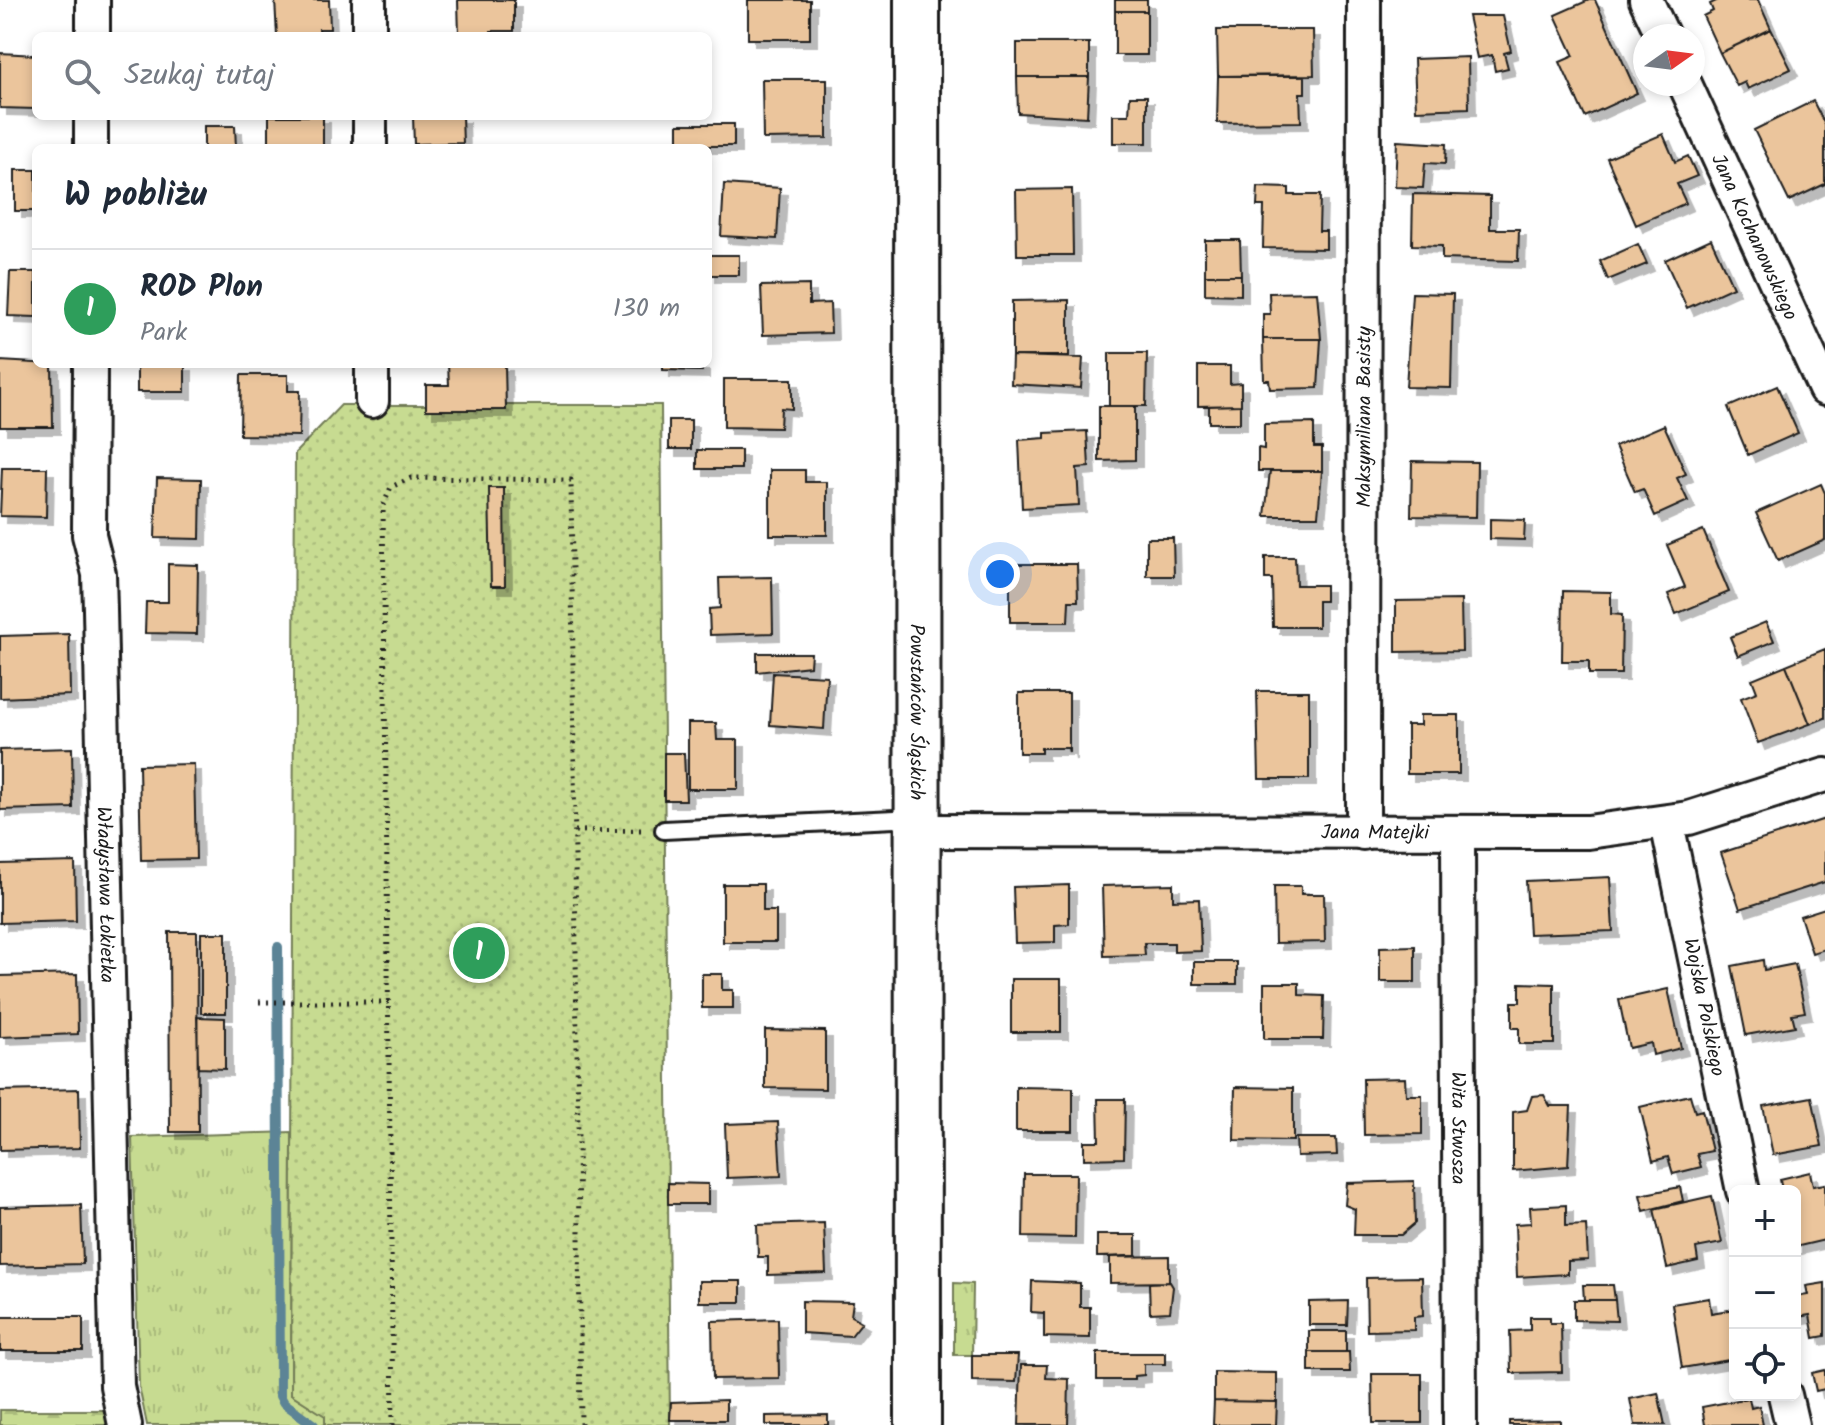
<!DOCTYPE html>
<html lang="pl">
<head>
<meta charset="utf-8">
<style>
	body { margin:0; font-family:Kalam,sans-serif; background:#f6f6f7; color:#1f2937 }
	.controls { position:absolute; right:24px; bottom:24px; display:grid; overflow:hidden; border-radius:12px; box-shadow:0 4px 12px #0003 }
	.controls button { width:72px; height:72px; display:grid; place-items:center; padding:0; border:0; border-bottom:2px solid #e0e1e3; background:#fff; color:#1f2937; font:40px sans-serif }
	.compass { position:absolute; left:1633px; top:24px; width:72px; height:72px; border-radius:50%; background:#fff; box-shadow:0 4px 12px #0003; rotate:76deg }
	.you { position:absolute; left:1000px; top:574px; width:28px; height:28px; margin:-20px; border:6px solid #fff; border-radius:50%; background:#1a73e8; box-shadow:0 0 0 12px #1a73e833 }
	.badge { display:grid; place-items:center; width:52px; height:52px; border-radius:50%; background:#c8321e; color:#fff; font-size:26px; font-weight:700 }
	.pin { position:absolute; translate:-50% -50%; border:4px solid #fff; box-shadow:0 2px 8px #0006 }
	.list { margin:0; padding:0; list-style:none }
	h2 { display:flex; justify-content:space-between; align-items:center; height:104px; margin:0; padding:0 32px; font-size:34px }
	h2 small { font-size:26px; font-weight:400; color:#747a83 }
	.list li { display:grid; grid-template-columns:52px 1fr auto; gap:24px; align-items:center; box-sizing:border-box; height:120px; padding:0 32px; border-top:2px solid #e0e1e3 }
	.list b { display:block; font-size:30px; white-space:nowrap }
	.list p { margin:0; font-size:26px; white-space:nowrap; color:#747a83 }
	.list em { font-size:26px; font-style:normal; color:#747a83 }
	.icon { flex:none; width:44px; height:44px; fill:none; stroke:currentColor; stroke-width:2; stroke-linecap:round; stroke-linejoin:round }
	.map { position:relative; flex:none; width:1825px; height:1425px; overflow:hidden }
	.search { position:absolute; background:#fff; box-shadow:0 4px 12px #0003; left:32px; top:32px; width:680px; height:88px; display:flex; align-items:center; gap:20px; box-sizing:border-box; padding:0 28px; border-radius:12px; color:#747a83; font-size:30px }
	.panel { position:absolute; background:#fff; box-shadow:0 4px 12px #0003; left:32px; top:144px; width:680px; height:224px; border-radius:12px }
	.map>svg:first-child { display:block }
</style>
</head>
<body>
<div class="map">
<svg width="1825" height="1425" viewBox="0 0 1825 1425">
	<defs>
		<pattern id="grass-tufts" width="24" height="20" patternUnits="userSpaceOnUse" patternTransform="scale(2)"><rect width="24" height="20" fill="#c7db91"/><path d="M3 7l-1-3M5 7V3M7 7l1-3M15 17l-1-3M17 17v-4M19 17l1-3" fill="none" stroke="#aabb7c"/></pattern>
		<pattern id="forest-firs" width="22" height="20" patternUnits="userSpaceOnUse" patternTransform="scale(2)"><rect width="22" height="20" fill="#c7db91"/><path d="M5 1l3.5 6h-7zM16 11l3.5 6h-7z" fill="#aabb7c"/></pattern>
		<pattern id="garden-dots" width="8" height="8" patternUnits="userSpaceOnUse" patternTransform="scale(2)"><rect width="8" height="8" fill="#c7db91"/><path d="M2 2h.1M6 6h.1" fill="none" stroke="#aabb7c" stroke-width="1.8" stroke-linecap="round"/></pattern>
		<filter id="shadow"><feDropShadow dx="7" dy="7" stdDeviation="0" flood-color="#0004"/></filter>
	</defs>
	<rect width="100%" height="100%" fill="#fff"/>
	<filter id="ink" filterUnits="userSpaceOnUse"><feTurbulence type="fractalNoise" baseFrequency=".0125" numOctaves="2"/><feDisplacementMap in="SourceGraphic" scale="16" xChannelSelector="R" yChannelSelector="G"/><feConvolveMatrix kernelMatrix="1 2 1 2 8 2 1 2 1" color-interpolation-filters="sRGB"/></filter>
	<g filter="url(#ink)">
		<path fill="url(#grass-tufts)" stroke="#727c56" stroke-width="2" d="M292 1132 291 1394 326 1416 325 1425H147L139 1386 132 1137Z
			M954 1283 973 1284 972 1355H954Z"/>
		<path fill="url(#forest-firs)" stroke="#727c56" stroke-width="2" d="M0 1410H105L108 1425H0Z"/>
		<path fill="url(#garden-dots)" stroke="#727c56" stroke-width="2" d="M341 405H661L670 1425H325V1416L291 1394 295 453Z"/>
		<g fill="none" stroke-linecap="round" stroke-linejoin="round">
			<path stroke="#5b8496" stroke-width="10" d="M278 947 280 1396 284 1403 314 1425"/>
		</g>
		<path fill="#ebc59c" stroke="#1c1c1c" stroke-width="2" filter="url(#shadow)" d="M275 0H329L330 29H319L320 36H277Z
			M458 0H514V31H491V36H459Z
			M748 0H810V39H748Z
			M1115 0H1147V11H1115Z
			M1589 0H1595L1637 93 1585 117 1560 62 1574 56 1555 15Z
			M1718 0H1758L1771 29 1720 53 1703 16 1713 11 1710 4Z
			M1115 11H1147V55H1115Z
			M1468 16H1503L1511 51 1504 53 1508 68 1495 71 1492 55 1477 58Z
			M1771 29 1791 69 1748 89 1745 82 1737 86 1720 53Z
			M1217 30H1313L1314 75 1218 76Z
			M1017 43H1089V77H1017Z
			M0 53 36 55V109L0 108Z
			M1468 57 1469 108 1416 110 1414 59Z
			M1218 76H1305V93H1300L1301 122 1217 123Z
			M1017 77H1089L1087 117 1018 113Z
			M762 79H827V138L763 139Z
			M1130 96H1147V143H1113V115H1129Z
			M1813 101 1825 125V184L1789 201 1754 130Z
			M269 116H323V148H269Z
			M413 116H462L463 143 414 144Z
			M678 124H734V146H678Z
			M204 126H235L236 148H204Z
			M1663 134 1675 162 1688 156 1697 176 1677 184 1686 203 1636 225 1607 158Z
			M1397 141 1446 144 1445 164 1425 163 1423 188 1395 187Z
			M15 170H36V211H15Z
			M724 184 780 188 777 239 721 236Z
			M1258 187 1289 188V195H1320L1319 231H1326V249L1263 248 1264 206H1257Z
			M1072 189 1073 255H1017L1016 190Z
			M1413 194 1490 196V229H1519L1518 261 1442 259V246L1412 245Z
			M1711 239 1733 287 1687 308 1665 260Z
			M1205 240H1240L1241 275H1205Z
			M1638 244 1647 264 1608 280 1600 261Z
			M708 255H739V275H708Z
			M10 272H36V317L8 316Z
			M1205 275H1241V295L1205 294Z
			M809 285V304L830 303 831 333 763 335 761 286Z
			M1317 292 1321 339H1263V314H1270L1269 293Z
			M1412 293 1453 294 1451 388 1406 387Z
			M1069 300V356H1012V301Z
			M1263 339H1321L1318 388 1270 389 1269 380H1264Z
			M1109 353H1147L1146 406H1109Z
			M1012 356 1083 358 1081 388 1011 384Z
			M0 361 52 364 53 427H0Z
			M137 364H185V392H137Z
			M448 364H505L506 410H426V385H449Z
			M663 364H702V371L663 370Z
			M1198 366H1230V384L1241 383V405L1198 406Z
			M241 375H288V391H300L299 436 240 435Z
			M724 379H792V409L781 408 780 428 724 427Z
			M1777 386 1798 433 1748 455 1728 407Z
			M1240 405V423H1209V406Z
			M1099 406H1135V460L1099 461Z
			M669 420H691V449H669Z
			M1314 423V447H1322V471H1258V448L1264 449V424Z
			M1664 425 1686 474 1677 478 1688 501 1655 516 1643 489 1635 492 1615 446Z
			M1087 431 1089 467 1077 468 1079 505 1022 508 1019 440 1045 438V433Z
			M697 450H741V469H697Z
			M1412 461 1477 462 1476 517 1411 516Z
			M2 468H47L46 517 0 516Z
			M770 470H805V482H827V535H770Z
			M1270 471H1322L1318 516H1265Z
			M157 478 201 479 200 539 155 538Z
			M1821 484 1825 493V540L1778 561 1756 513Z
			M489 488H504L505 586H491Z
			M1490 519 1525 520 1524 540 1490 539Z
			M1703 530 1729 592 1676 614 1668 594 1685 587 1667 545Z
			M1147 538H1173L1174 576H1147Z
			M1265 557H1295L1296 585H1325V601H1318V627H1273L1272 579H1265Z
			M168 564 198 565 197 634 145 633 146 602H168Z
			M1010 564H1077L1078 601H1069L1068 622H1010Z
			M772 577 773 633 710 635 709 609 720 608 719 578Z
			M1563 591 1611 592V614L1622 615 1621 674H1589V661H1562Z
			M1461 600 1462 651 1396 652V601Z
			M1766 622 1774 641 1738 656 1730 637Z
			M69 634 70 695 0 698V636Z
			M1825 649V718L1810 724 1786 665Z
			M757 653H811L810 666 757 672Z
			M1786 665 1810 724 1758 743 1741 698 1757 692 1752 679Z
			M773 673 827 676 824 729 770 725Z
			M1257 691H1309V779H1259Z
			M1019 693H1069V753L1068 748H1041V753H1019Z
			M1420 715H1459V774H1407V725H1420Z
			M688 723H716L717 740H738V789H688Z
			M72 748 73 808 0 810V750Z
			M664 753H684L686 800H664Z
			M194 764 196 859 141 860 139 765Z
			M1825 819V882L1740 909 1721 853Z
			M75 862 76 921 0 923V864Z
			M1610 877 1613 931 1529 934 1526 881Z
			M723 884H763V911H776V942H723Z
			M1173 884V900L1199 899 1201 951 1174 952V943H1144L1145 955 1104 956 1102 886Z
			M1069 885V924L1055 925V942L1015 943 1013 887Z
			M1274 886H1301V894H1324L1325 942 1275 943Z
			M1825 908V949L1812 953 1800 916Z
			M169 932H197L198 1132H170Z
			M201 933H226V1013H201Z
			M1415 946V982H1380V947Z
			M1763 960 1764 970 1795 964 1805 1012 1792 1014 1795 1026 1746 1035 1732 966Z
			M1194 962H1237V984H1194Z
			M77 974 78 1034 0 1037V976Z
			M702 974H722V990H733V1008H702Z
			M1011 979H1061V1032H1011Z
			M1264 983H1299V995L1324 996 1323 1039H1264Z
			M1520 983 1554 984V1044H1519V1028H1512V1002H1520Z
			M1668 989 1681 1048 1653 1055 1651 1043 1629 1048 1619 1000Z
			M197 1017 225 1018V1069L198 1068Z
			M765 1030 825 1031V1089L765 1088Z
			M1405 1078 1406 1095H1422V1134L1364 1135 1363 1079Z
			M1016 1087 1073 1088V1131H1016Z
			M1235 1087 1293 1088V1141L1234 1140Z
			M79 1089 80 1148 0 1150V1091Z
			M1544 1095 1550 1106H1571L1568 1166 1513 1171V1112L1527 1110 1532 1096Z
			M1690 1095 1695 1112 1702 1110 1712 1151 1697 1154 1701 1167 1673 1174 1668 1157 1653 1161 1640 1107Z
			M1812 1097 1822 1146 1773 1155 1763 1106Z
			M1098 1099H1125L1124 1158 1084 1159V1141H1099Z
			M778 1122 781 1176 727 1178 725 1124Z
			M1296 1138H1336L1337 1155 1297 1156Z
			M1810 1172 1813 1186 1825 1184V1240L1795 1247V1191H1782L1780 1179Z
			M1024 1174H1076L1075 1238 1023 1237Z
			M1414 1181 1415 1223 1401 1235H1354L1355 1209 1345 1205 1347 1183Z
			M668 1183 708 1184V1204H668Z
			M1680 1187 1683 1201 1644 1211 1640 1195Z
			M1712 1196 1722 1243 1696 1248 1698 1261 1667 1268 1654 1209Z
			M81 1205 83 1264 0 1266V1207Z
			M1566 1205V1226L1586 1225 1588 1260 1568 1261V1274L1517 1277 1515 1224 1531 1223 1530 1207Z
			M824 1223 826 1273 768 1275V1257H758L757 1225Z
			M1097 1235H1136V1256L1097 1257Z
			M1169 1256V1282L1110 1283V1257Z
			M1422 1277 1423 1316 1414 1317V1330L1367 1331 1366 1278Z
			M699 1281H741V1302H699Z
			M1032 1281 1080 1283V1307H1090V1338L1044 1337V1313L1031 1312Z
			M1170 1282 1173 1287 1170 1312 1150 1313 1149 1283Z
			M1825 1283V1336L1814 1338 1810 1315 1798 1317 1795 1297 1808 1295 1806 1286Z
			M1583 1285H1613L1615 1300H1584Z
			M1709 1298 1711 1313 1735 1309V1359L1682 1368 1672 1304Z
			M1574 1300H1615L1617 1321 1574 1320Z
			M802 1301 853 1302 851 1316 862 1322 851 1336 802 1333Z
			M1348 1301 1347 1325H1309V1302Z
			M0 1317H83V1351H0Z
			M1530 1317H1550V1323H1561L1562 1372 1511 1373 1510 1331 1530 1330Z
			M778 1319 779 1378 713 1379 712 1321Z
			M1309 1331H1346V1352H1309Z
			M1309 1352H1349L1350 1372H1309Z
			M1097 1353H1165V1364H1144V1375L1135 1376V1380H1097Z
			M972 1355H1018L1016 1382 972 1381Z
			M1021 1365H1047L1046 1378 1069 1379 1068 1425H1019Z
			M1825 1370V1389L1816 1391 1812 1373Z
			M1214 1372 1277 1373V1402L1214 1401Z
			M1372 1374H1422V1423H1373Z
			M1658 1393 1665 1425H1635L1630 1399Z
			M1749 1398 1751 1408 1759 1406 1763 1425H1705L1702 1407Z
			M726 1400V1420H670L671 1402Z
			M1214 1401 1277 1402 1276 1425H1213Z
			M828 1415V1425H766V1416Z
			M1560 1420V1425H1509V1421Z"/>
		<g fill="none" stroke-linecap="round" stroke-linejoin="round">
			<defs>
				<path id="lane" d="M664 830 916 818"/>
				<g id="street">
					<path d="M369 0V36"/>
					<path d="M1646 0 1663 36"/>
					<path d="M93 36V0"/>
					<path id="s1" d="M1685 84 1825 389"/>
					<path d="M370 116V148"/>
					<path d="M91 148V116"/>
					<path id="s2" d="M90 364 89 535 99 574 100 610 117 1386 125 1425"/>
					<path d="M372 364V401"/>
					<path id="s3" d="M1667 823 1743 1191"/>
					<path id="s4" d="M917 831 1588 832 1689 818 1825 775"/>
					<path id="s5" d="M1458 832 1460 1425"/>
					<path id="s6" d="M1363 833 1364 0"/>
					<path d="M1785 1395 1792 1425"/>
				</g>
				<g id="secondary">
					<path id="s7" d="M917 0 918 1425"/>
				</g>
			</defs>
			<use href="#lane" stroke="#1c1c1c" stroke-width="22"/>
			<use href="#street" stroke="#1c1c1c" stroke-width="38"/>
			<use href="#secondary" stroke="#1c1c1c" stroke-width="50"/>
			<path stroke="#1c1c1c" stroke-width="5" stroke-dasharray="2 6" stroke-linecap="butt" d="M575 831 643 830
				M259 1002H389
				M393 1425 383 506 391 487 411 478 571 480 581 1425"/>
			<use href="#lane" stroke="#fff" stroke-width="16"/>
			<use href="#street" stroke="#fff" stroke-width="32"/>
			<use href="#secondary" stroke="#fff" stroke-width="44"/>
		</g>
	</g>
	<g text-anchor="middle" stroke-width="8" stroke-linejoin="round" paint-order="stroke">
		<g font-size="20" fill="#1c1c1c" stroke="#fff">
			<text dy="7" stroke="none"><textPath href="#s1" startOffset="168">Jana Kochanowskiego</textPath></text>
			<text dy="7" stroke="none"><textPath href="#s6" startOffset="416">Maksymiliana Basisty</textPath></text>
			<text dy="7" stroke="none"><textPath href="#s7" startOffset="712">Powstańców Śląskich</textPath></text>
			<text dy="7" stroke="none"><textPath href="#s4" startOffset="458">Jana Matejki</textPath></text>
			<text dy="7" stroke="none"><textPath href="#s2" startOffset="532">Władysława Łokietka</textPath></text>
			<text dy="7" stroke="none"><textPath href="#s3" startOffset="188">Wojska Polskiego</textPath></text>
			<text dy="7" stroke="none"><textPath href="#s5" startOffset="296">Wita Stwosza</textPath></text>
		</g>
	</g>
</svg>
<div class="controls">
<button>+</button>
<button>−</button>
<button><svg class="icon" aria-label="locate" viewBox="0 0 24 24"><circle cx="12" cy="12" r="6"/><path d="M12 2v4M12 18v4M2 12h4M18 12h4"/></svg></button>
</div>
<svg class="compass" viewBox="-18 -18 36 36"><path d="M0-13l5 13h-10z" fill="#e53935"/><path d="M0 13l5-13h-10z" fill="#747a83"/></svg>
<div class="you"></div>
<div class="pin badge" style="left:479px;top:953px;background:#2e9e5b">1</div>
<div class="search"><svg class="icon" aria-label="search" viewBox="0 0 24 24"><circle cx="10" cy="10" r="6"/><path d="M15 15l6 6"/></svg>Szukaj tutaj</div>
<section class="panel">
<h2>W pobliżu<small></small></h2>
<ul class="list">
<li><span class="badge" style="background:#2e9e5b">1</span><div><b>ROD Plon</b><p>Park</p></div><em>130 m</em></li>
</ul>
</section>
</div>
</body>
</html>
